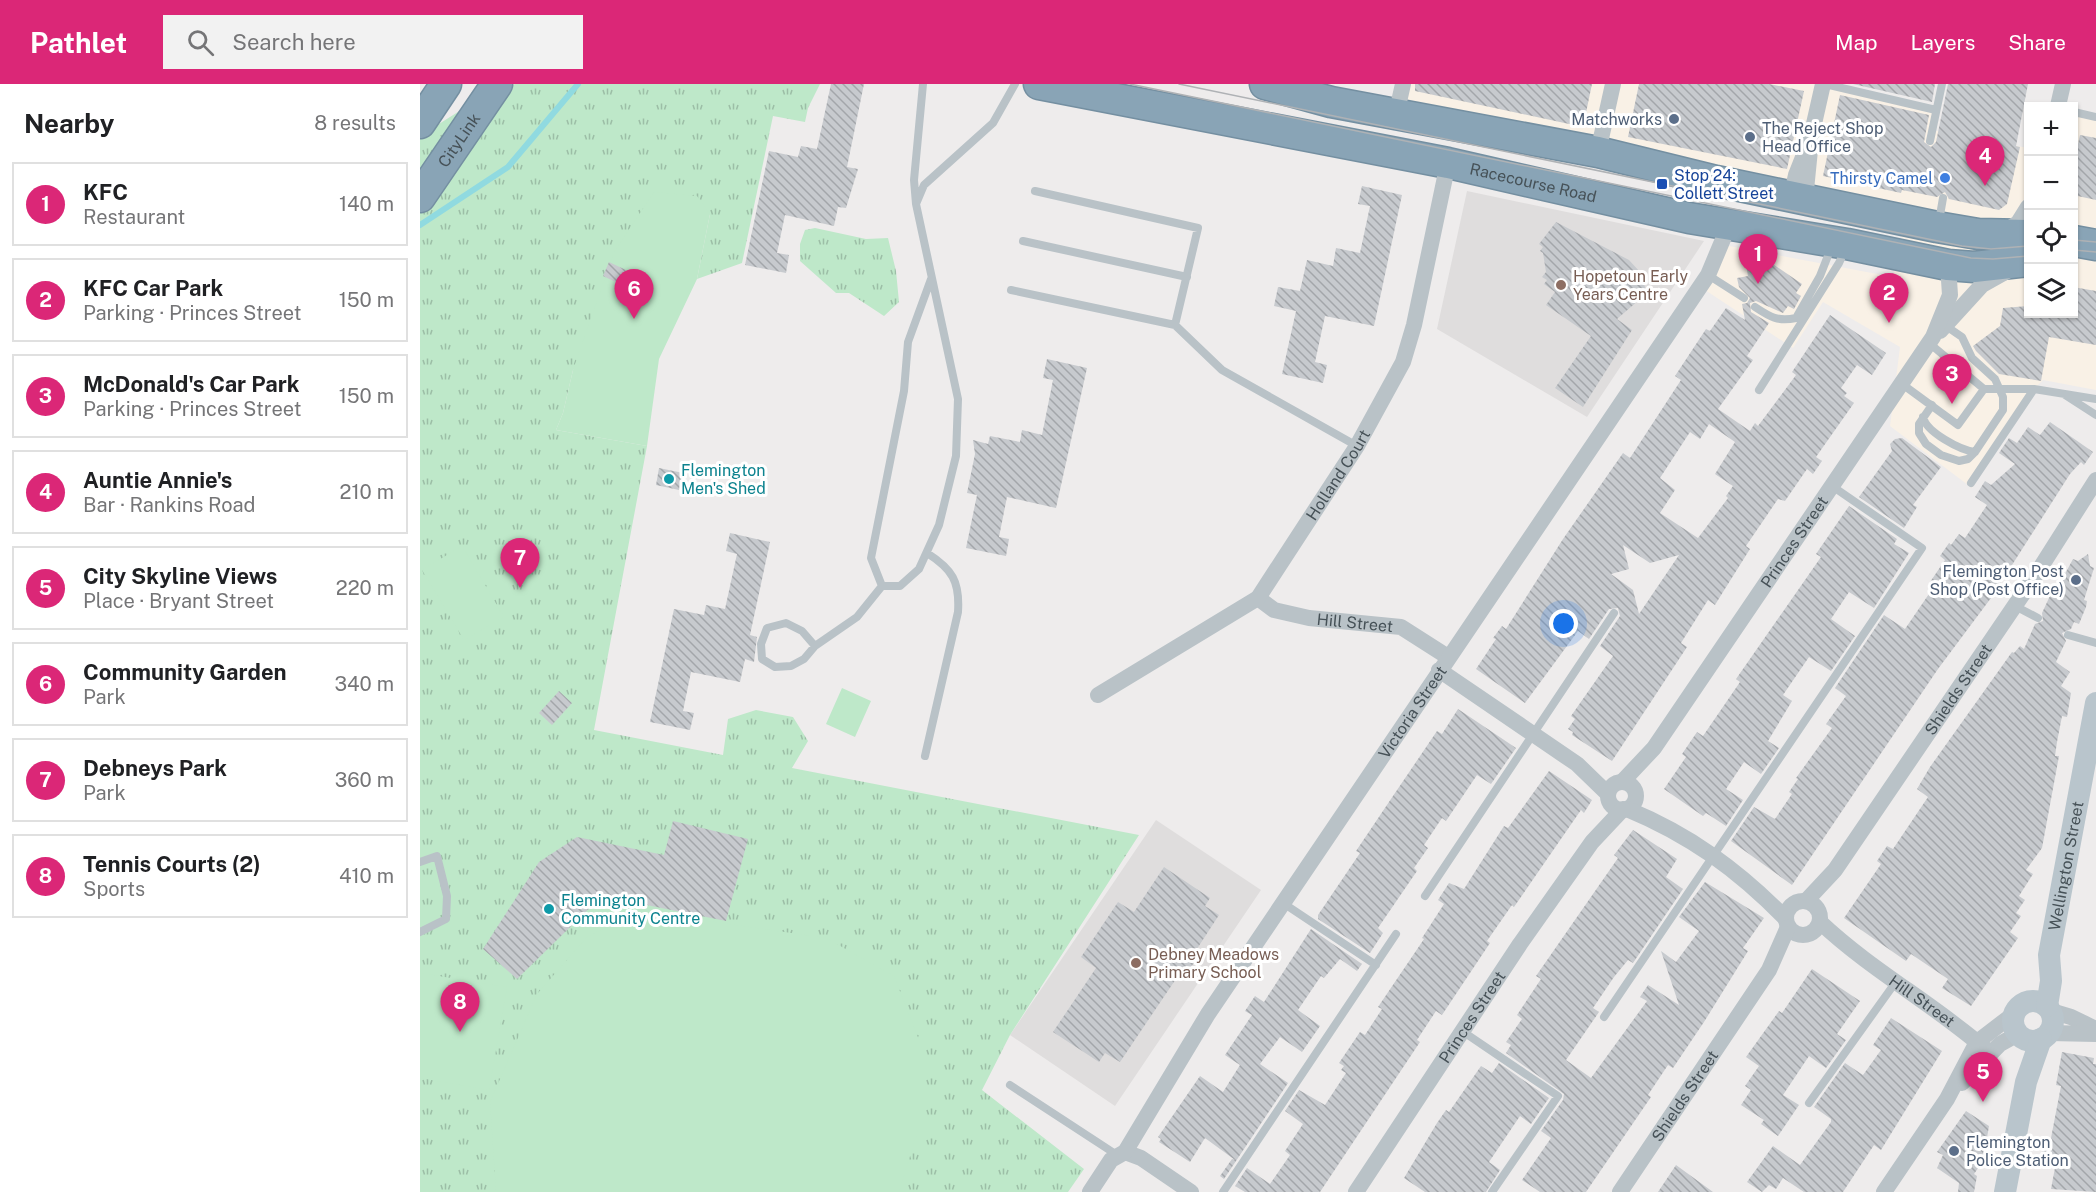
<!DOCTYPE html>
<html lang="en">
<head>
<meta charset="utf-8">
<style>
	body { margin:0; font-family:"Public Sans",sans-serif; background:#f2f2f2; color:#202124 }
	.controls { position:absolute; right:18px; top:18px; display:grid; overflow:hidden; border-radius:0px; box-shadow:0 2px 4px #0004 }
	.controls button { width:54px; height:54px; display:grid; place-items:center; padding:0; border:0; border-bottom:2px solid #e0e0e0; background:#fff; color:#202124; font:30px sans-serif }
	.you { position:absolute; left:1144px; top:540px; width:21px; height:21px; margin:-15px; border:4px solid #fff; border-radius:50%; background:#1a73e8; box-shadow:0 0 0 9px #1a73e833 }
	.badge { display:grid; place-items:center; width:39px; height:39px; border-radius:50%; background:#db2777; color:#fff; font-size:20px; font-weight:700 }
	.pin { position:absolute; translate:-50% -50px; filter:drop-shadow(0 2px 3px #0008) }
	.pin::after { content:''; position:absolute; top:32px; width:21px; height:18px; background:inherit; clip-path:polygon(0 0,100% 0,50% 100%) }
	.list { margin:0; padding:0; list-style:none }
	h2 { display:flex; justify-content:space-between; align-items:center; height:78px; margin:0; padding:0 24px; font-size:26px }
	h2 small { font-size:20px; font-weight:400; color:#757577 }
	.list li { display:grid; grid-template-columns:39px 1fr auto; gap:18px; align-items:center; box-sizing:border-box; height:84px; margin:0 12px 12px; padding:0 12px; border:2px solid #e0e0e0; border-radius:0px }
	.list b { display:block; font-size:22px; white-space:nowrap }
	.list p { margin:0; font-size:20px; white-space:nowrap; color:#757577 }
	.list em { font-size:20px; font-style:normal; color:#757577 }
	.icon { flex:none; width:33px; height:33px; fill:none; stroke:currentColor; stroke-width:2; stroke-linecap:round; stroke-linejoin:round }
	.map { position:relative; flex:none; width:1676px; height:1108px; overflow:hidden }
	header { display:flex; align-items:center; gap:36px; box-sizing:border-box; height:84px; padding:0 30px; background:#db2777; color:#fff }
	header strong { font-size:28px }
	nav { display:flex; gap:33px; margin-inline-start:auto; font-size:21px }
	.search { width:420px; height:54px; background:#f2f2f2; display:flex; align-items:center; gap:15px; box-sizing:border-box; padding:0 21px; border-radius:0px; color:#757577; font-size:22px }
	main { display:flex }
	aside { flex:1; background:#fff }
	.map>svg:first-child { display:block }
</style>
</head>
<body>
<header>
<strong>Pathlet</strong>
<div class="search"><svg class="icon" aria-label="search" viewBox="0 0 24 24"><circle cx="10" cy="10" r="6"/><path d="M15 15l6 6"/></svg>Search here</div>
<nav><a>Map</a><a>Layers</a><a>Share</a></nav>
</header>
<main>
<aside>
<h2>Nearby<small>8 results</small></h2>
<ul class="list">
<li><span class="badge">1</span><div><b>KFC</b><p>Restaurant</p></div><em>140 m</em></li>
<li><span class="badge">2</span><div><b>KFC Car Park</b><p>Parking · Princes Street</p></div><em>150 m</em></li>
<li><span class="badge">3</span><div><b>McDonald's Car Park</b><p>Parking · Princes Street</p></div><em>150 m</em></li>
<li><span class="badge">4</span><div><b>Auntie Annie's</b><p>Bar · Rankins Road</p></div><em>210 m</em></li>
<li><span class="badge">5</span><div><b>City Skyline Views</b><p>Place · Bryant Street</p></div><em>220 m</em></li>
<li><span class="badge">6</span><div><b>Community Garden</b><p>Park</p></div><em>340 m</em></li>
<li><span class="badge">7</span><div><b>Debneys Park</b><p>Park</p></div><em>360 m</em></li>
<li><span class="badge">8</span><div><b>Tennis Courts (2)</b><p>Sports</p></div><em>410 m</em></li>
</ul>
</aside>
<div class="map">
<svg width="1676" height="1108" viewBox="0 0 1676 1108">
	<defs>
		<pattern id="park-tufts" width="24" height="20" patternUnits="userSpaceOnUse" patternTransform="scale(1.5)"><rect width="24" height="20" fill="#bee8c9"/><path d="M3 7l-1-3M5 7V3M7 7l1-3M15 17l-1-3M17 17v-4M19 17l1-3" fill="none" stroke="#9cbea6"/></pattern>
		<pattern id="building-back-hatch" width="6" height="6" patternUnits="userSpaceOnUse" patternTransform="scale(1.5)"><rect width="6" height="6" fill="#c7cace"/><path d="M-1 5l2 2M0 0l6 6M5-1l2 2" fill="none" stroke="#a3a6aa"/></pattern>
	</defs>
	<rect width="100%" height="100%" fill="#eeecec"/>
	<path fill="#f9f1e6" d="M983 0H1405L1516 26 1512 46 1608 64V230H1654V28L1676 33V306L1623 296 1614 305 1552 404 1470 342 1480 263 1403 218 1373 264 1279 202 1304 161 1473 193 1487 125 979 18Z"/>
	<path fill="#dfdddd" d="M1047 107 1284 157 1167 333 1017 245Z
		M736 736 841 806 695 1022 590 951Z"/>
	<path fill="url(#park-tufts)" d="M95 0H400L388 24 385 38 353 32 322 179 277 195 290 130 153 286 143 329 136 346 227 362 174 646 303 671 308 635 336 626 373 633 388 657 372 684 719 751 590 951 562 1006 664 1085 648 1108H0V52L41 26Z
		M395 144 446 155 468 154 476 187 479 218 464 232 429 209H416L380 177V160L385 146Z"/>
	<path fill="#bee8c9" d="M234 108 277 112 290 130 277 195 239 275 227 362 136 346 143 329 153 286 194 168Z
		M42 462 84 533 44 556 2 486Z
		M422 604 451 617 435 653 406 640Z
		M253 832 406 854 474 892 499 956V1043L479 1108H76L70 1018 117 910 167 853 206 833Z
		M0 889 87 903 69 1006 0 994Z"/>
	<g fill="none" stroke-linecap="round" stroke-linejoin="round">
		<path stroke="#90dae0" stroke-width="6" d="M0 141 88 83 158 0"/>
	</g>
	<path fill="url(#building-back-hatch)" fill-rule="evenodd" d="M411 0H444L427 83 438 85 426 124 418 123 414 142 365 131 357 169 369 171 366 189 325 181 349 67 378 73 381 62 397 65Z
		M995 0H1172L1163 43 995 7Z
		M1219 0H1349L1384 7 1367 85 1208 53Z
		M1433 0H1515L1512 18Z
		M1528 0H1608L1596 62 1600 63 1587 120 1579 126 1529 115 1525 108 1517 113 1482 106 1481 109 1403 92 1420 11 1509 31 1504 58 1511 63 1516 58Z
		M1660 51 1676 54V116L1653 111V82Z
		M942 102 982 111 954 242 905 232 895 278 907 281 903 299 862 290 876 227 854 222 858 203 880 207 887 176 913 182 916 164 940 169 950 122 938 120Z
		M1136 138 1209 176 1220 188 1227 209 1197 235 1212 246 1163 323 1135 304 1171 252 1126 221 1135 208 1124 200 1127 196 1122 193 1126 188 1123 169 1120 167 1123 163 1119 160Z
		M1344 174 1382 200 1376 209 1381 212 1374 225 1368 222 1363 229 1336 217 1330 219 1331 228 1349 239 1327 272 1333 276 1298 325 1330 347 1335 339 1338 342 1376 291 1372 288 1410 231 1466 269 1452 291 1437 281 1421 304 1427 309 1424 312 1434 319 1396 373 1402 377 1393 390 1387 385 1365 417 1358 415 1326 462 1330 465 1303 508 1295 521 1288 516 1261 559 1267 563 1192 677 1152 651 1153 648 1148 645 1155 635 1151 632 1193 572 1180 562 1200 532 1198 524 1189 525 1169 555 1158 547 1105 619 1056 585 1076 555 1073 554 1082 542 1086 545 1143 455 1203 369 1210 374 1261 296 1255 292 1286 245 1290 247 1306 224 1325 236 1322 220 1327 219 1330 214 1319 203 1317 194 1328 192 1326 181ZM1289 340 1315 358 1295 390 1313 402 1306 412 1308 414 1278 454 1240 429 1255 406 1240 394 1270 348 1280 355ZM1203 461 1230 479 1259 471 1219 530 1213 506 1191 490 1209 485Z
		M189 178 206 186 200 200 183 192Z
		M1653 203 1676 207V261L1629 253 1621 297 1579 290 1556 267 1553 262 1580 242 1583 224 1608 222V230H1653Z
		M627 275 667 284 636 424 587 413 579 453 589 455 586 472 546 464 557 411 547 409 555 370 553 356 568 360 570 352 600 358 602 346 622 351 633 296 623 294Z
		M1630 338 1673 368 1664 381 1661 378 1650 390 1571 514 1518 585 1372 801 1311 757 1334 723 1355 735 1372 710 1369 708 1378 695 1376 694 1412 644 1406 640 1426 612 1415 604 1464 531 1485 545 1513 504 1508 501 1525 476 1520 472 1529 459 1531 461 1539 450 1545 454 1567 421 1555 413 1565 397 1571 401 1595 380 1579 369 1589 354 1597 359 1608 343 1620 351Z
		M1482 354 1521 383 1493 421 1497 423 1484 444 1439 413 1472 367 1470 360 1475 355Z
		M239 384 263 389 259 406 236 401Z
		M1429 422 1477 455 1474 460 1489 469 1454 524 1429 508 1411 535 1435 552 1411 587 1389 573 1363 611 1372 617 1348 657 1359 664 1341 690 1324 678 1306 705 1323 716 1306 742 1286 729 1283 732 1244 705 1266 673 1262 670 1277 648 1283 652 1320 598 1316 595 1401 473 1396 470Z
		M310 449 350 458 330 551 337 553 334 578 325 575 320 598 271 588 263 627 274 629 270 646 230 638 254 525 284 531 286 521 305 525 317 470 306 467Z
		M1668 470 1670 482 1674 484 1664 516 1667 517 1666 523 1659 540 1654 538 1651 545 1642 549 1646 557 1636 578 1650 588 1641 602 1651 609 1647 633 1642 632 1637 658 1635 672H1639L1622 764 1606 786 1613 790 1599 812 1605 816 1596 829 1601 832 1590 848 1598 854 1551 922 1522 904 1528 895 1491 870 1486 877 1424 834 1461 780 1457 777 1467 762 1473 765 1508 713 1497 705 1510 683 1592 568 1594 569 1600 562 1604 565 1615 540 1623 537 1622 529 1635 501 1638 503 1653 475 1658 477Z
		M139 607 152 619 132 641 119 629Z
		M1038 625 1096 664 1071 700 1057 691 1026 737 1022 734 1004 761 1008 764 994 784 997 787 958 844 963 849 950 869 898 835V831L940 769 936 767 975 709 1017 647 1022 650Z
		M1129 687 1172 716 1164 729 1161 726 1094 823 1092 821 1067 857 1070 859 1022 931 1016 927 997 956 1000 958 900 1108H825L815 1102 827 1084 850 1100 870 1071 865 1067 883 1040 865 1027 879 1006 905 1021 926 989 921 986 924 982 919 979 940 948 945 951 962 925 958 923 1004 855 1002 854 1024 820 1018 816 1029 799 1044 805 1084 742 1088 744Z
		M253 737 328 755 306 837 182 812 97 895 63 865 119 778 157 753 244 771Z
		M1213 746 1257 775 1246 793 1263 805 1213 879 1208 876 1194 893 1173 924 1179 928 1146 976 1171 994 1227 917 1220 913 1228 901 1259 921 1241 867 1256 878 1279 847 1259 833 1285 798 1344 834 1323 864 1328 867 1284 938 1253 984 1248 981 1228 1011 1231 1013 1166 1108H1120L1102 1096 1131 1054 1121 1047 1143 1016 1144 1010 1086 969 1091 961 1086 958 1102 935 1097 931 1121 895 1116 892 1198 774 1194 771Z
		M744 783 790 814 785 822 799 831 773 871 777 874 767 889 762 886 700 978 685 969 679 978 633 948 676 884 661 873 698 818 714 828Z
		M891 845 942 880 937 887 920 875 904 894 901 892 878 926 900 942 882 968 860 953 840 980 868 999 804 1095 800 1092 812 1075 815 1076 785 1054 770 1078 739 1058 741 1055 738 1053 780 992 803 1008 820 981 805 971 832 931 825 927 835 912 844 918Z
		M1392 885 1440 917 1417 950 1426 956 1406 984 1389 972 1363 1011 1379 1021 1358 1052 1341 1040 1344 1036 1321 1021 1331 1006 1325 1002 1339 982 1326 973 1359 927 1362 929Z
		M1471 934 1522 967 1461 1066 1454 1061 1423 1108H1384L1363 1094 1356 1105 1349 1101 1342 1108 1327 1098 1353 1062 1380 1081 1411 1038V1035L1394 1023 1425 979 1443 991 1461 966 1453 961Z
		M1642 968 1674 974 1673 980H1676V1108L1631 1105 1637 1073 1622 1070 1625 1053 1631 1054 1641 1002 1636 1001Z
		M1079 979 1129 1014 1111 1040 1100 1032 1069 1078 1080 1086 1066 1108H1005L984 1094 1017 1039 1026 1026 1029 1028 1061 982 1072 989Z
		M1546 1027 1569 1042 1563 1077 1554 1090 1557 1092 1554 1108H1538L1539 1099 1517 1084 1523 1071 1517 1068Z
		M1256 1081 1293 1108H1238Z"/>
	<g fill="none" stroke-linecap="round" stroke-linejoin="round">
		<defs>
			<g id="highway">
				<path id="s10" d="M619 0 1028 79 1269 134 1427 160 1528 181 1554 183 1608 177"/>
				<path d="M845 0 911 18 1178 68 1296 97 1517 143 1558 150 1608 151"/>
				<path d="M0 39 26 0"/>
				<path id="s11" d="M0 113 77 0"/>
				<path d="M1654 157 1676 161"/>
			</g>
		</defs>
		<use href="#highway" stroke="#748fa1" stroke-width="33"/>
		<path stroke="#b9c2c7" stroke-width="8" d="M1405 0 1516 26
			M1654 28 1676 33
			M1510 57 1522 0
			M615 107 778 144 755 241
			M496 120 494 96 503 0
			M1519 137 1523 114
			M603 157 767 193
			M1288 191 1324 214
			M591 206 755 241 802 286 937 362
			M1335 223C1350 233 1358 238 1376 234L1400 192 1411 164
			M1482 300 1538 341 1564 305 1509 259
			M1564 305H1614
			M1339 306 1419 179 1425 166
			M1645 311 1676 331
			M1512 321 1499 340V349L1506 360 1521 371 1539 377 1548 375 1555 368 1583 326V313L1575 295 1552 274 1542 253 1523 240
			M1503 333C1506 348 1540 366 1555 368
			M1551 399 1614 305 1676 315
			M462 502H480L499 485 519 441 536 372 538 315 496 120 504 101 573 39 595 0
			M462 502 451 474 484 307 488 258 511 195
			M1595 522 1618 534
			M1648 551 1676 559
			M395 562 382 547 366 539 347 544 341 560 342 575 355 583 371 582 384 575 395 562 437 533 462 502
			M505 672 538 528C540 497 532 485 507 469
			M0 778 17 772 27 812 26 835 0 848
			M1005 812 1194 529
			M863 819 956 881
			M1184 933 1502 464 1412 402
			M1042 947 1138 1012 1072 1108
			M590 1001 697 1071
			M1389 1019 1475 899
			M803 1108 976 850"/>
		<g stroke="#b9c2c7" stroke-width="16">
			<path d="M1638 22 1643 0"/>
			<path d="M976 31 983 0"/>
			<path d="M1178 68 1193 0"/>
			<path d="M1371 113 1376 91 1391 53 1403 0"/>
			<path d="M1385 116 1390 66"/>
			<path d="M1584 148 1598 139 1608 123"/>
			<path d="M1520 247 1562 201 1587 187"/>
			<path id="s1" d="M838 514 854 526 889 534 981 543 1028 573"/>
			<path d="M1019 586 1157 680 1188 710"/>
			<path id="s2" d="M678 611 838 514 937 362 983 278 994 241 1028 79"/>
			<path id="s3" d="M1202 698 1234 664 1513 253 1530 211 1528 181"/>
			<circle cx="1202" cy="712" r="14"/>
			<path d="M1207 725C1270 751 1318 786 1365 834"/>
			<circle cx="1383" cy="834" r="17"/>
			<path id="s4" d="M1386 817 1415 786 1617 489 1676 396"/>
			<path id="s5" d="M1400 838C1453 888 1516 921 1570 969"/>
			<path d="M1631 927 1651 933 1676 945"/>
			<path d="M1629 949 1676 950"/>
			<path d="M1542 999 1580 960 1598 950"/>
			<path d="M705 1068 721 1074 771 1108"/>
			<path id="s6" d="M670 1108 691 1076 705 1068 788 930 1288 191 1309 141"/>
			<path id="s7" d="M936 1108 1100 860 1172 758 1203 725"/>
			<path id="s8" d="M1200 1108 1349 886 1368 843"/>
			<path d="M1464 1108 1527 1015 1557 958 1595 929"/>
		</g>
		<g stroke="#b9c5cc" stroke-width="22">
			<circle cx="1613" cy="937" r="20"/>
			<path id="s9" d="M1627 922 1631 897 1629 871 1676 619"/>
			<path d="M1585 1108 1606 998 1621 955"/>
		</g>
		<use href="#highway" stroke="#89a4b6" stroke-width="30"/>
		<path stroke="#afb2b5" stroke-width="1.5" d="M710 0 1551 174 1573 175 1608 172
			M759 0 1542 162 1571 165 1608 162
			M1654 156 1676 158
			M1654 166 1676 168"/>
	</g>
	<g fill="#5c6f8a" stroke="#fff" stroke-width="2">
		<circle cx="1254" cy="35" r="6"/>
		<circle cx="1330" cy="53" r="6"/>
		<circle cx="1656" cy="496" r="6"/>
		<circle cx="1534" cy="1067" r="6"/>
	</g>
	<circle fill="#3f7fe0" stroke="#fff" stroke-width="2" cx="1525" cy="94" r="6"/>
	<rect fill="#1a4fb4" stroke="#fff" stroke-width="2" x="1236" y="94" width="12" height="12" rx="3"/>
	<g fill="#8d6e63" stroke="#fff" stroke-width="2">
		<circle cx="1141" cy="201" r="6"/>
		<circle cx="716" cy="879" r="6"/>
	</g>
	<g fill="#0f9aa8" stroke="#fff" stroke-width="2">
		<circle cx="249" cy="395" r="6"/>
		<circle cx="129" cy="825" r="6"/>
	</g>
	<g text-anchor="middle" stroke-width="6" stroke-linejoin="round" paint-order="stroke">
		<g font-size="16" fill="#4e5e75" stroke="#fff" text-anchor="end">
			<text x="1242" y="41">Matchworks</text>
			<text x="1342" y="50" text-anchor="start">The Reject Shop<tspan x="1342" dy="18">Head Office</tspan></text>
			<text x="1644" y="493">Flemington Post<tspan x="1644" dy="18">Shop (Post Office)</tspan></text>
			<text x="1546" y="1064" text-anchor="start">Flemington<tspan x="1546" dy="18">Police Station</tspan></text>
		</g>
		<g font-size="16" fill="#465157" stroke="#fff">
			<text dy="6" stroke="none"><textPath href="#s11" startOffset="69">CityLink</textPath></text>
			<text dy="6" stroke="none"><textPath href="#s10" startOffset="504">Racecourse Road</textPath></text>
			<text dy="6" stroke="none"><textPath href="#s2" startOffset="334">Holland Court</textPath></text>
			<text dy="6" stroke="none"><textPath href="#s3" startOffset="296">Princes Street</textPath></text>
			<text dy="6" stroke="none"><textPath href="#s1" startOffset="102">Hill Street</textPath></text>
			<text dy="6" stroke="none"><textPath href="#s4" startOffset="261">Shields Street</textPath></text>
			<text dy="6" stroke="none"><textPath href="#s6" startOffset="580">Victoria Street</textPath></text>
			<text dy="6" stroke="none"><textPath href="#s9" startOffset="142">Wellington Street</textPath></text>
			<text dy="6" stroke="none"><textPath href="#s5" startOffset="129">Hill Street</textPath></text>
			<text dy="6" stroke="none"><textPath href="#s7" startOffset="210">Princes Street</textPath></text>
			<text dy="6" stroke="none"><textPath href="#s8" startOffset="116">Shields Street</textPath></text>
		</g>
		<g font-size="16" fill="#164399" stroke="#fff" text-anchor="start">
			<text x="1254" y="97">Stop 24:<tspan x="1254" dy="18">Collett Street</tspan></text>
		</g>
		<g font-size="16" fill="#366cbe" stroke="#fff" text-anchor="end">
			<text x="1513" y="100">Thirsty Camel</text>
		</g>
		<g font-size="16" fill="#785e54" stroke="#fff" text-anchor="start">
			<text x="1153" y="198">Hopetoun Early<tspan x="1153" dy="18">Years Centre</tspan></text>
			<text x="728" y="876">Debney Meadows<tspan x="728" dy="18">Primary School</tspan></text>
		</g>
		<g font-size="16" fill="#0d838f" stroke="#fff" text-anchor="start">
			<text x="261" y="392">Flemington<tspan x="261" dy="18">Men's Shed</tspan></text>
			<text x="141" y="822">Flemington<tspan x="141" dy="18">Community Centre</tspan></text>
		</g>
	</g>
</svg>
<div class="controls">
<button>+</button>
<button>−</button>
<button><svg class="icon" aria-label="locate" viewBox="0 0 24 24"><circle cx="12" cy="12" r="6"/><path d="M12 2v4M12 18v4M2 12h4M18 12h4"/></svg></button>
<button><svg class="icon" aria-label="layers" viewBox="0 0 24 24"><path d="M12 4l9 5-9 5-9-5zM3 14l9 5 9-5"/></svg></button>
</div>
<div class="you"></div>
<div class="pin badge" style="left:1338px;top:200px">1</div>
<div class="pin badge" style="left:1469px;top:239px">2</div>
<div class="pin badge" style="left:1532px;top:320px">3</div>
<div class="pin badge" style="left:1565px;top:102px">4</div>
<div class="pin badge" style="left:1563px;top:1018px">5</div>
<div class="pin badge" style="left:214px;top:235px">6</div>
<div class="pin badge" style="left:100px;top:504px">7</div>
<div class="pin badge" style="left:40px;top:948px">8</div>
</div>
</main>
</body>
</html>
